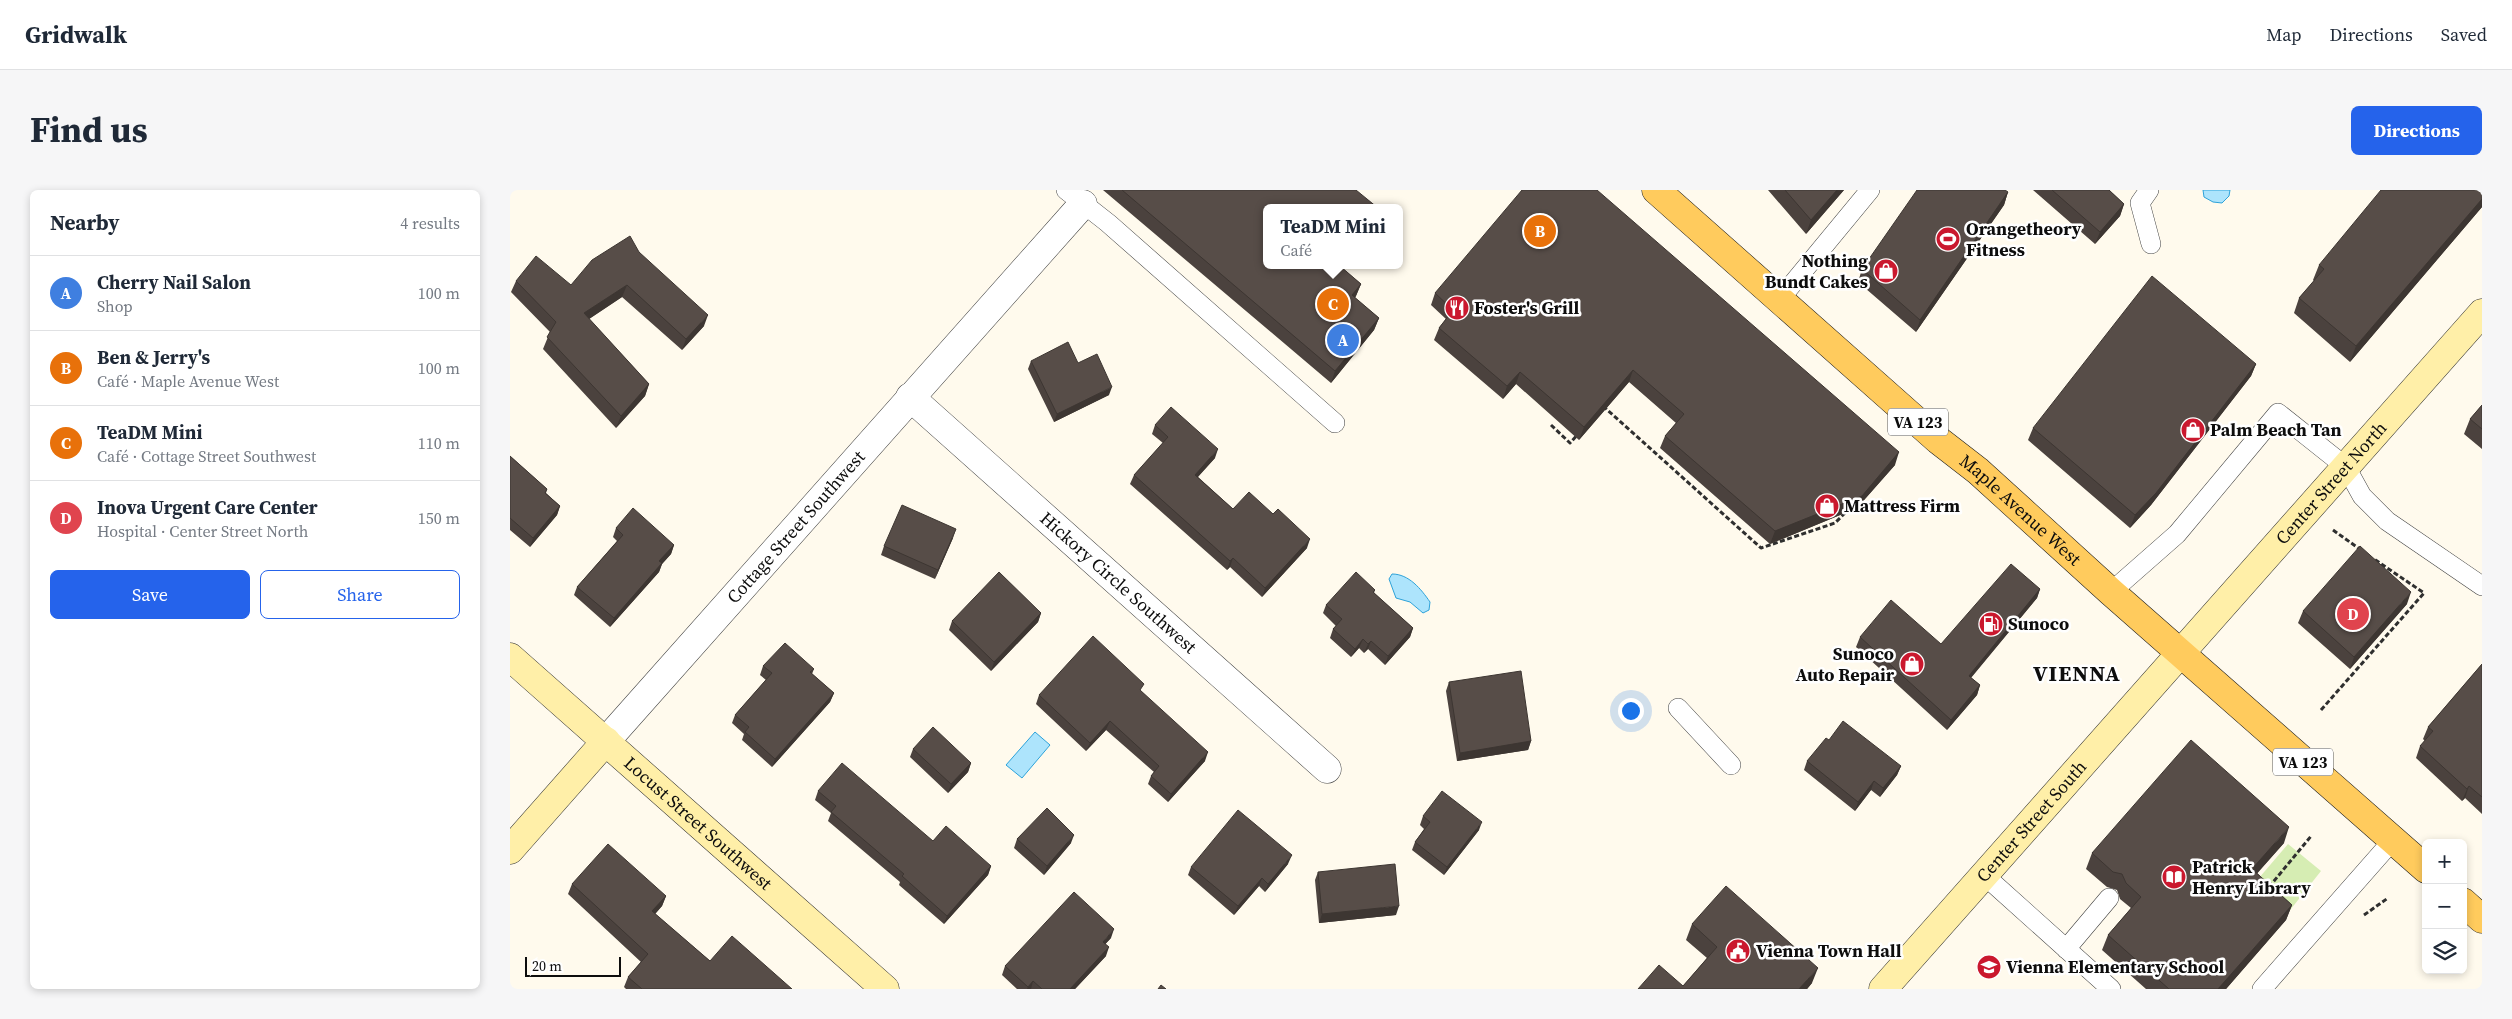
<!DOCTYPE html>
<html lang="en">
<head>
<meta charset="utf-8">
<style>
	body { margin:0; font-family:"Source Serif 4",serif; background:#f6f6f7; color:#1f2937 }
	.controls { position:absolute; right:15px; bottom:15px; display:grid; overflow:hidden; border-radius:8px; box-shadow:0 2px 8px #0003 }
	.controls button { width:45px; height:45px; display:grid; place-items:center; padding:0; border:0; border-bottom:1px solid #e0e1e3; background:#fff; color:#1f2937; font:25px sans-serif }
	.scale { position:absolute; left:15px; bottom:12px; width:96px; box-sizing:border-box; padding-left:5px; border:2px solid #0d0d0d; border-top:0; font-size:14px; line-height:18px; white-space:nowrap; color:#0d0d0d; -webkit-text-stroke:4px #fff; paint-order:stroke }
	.you { position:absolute; left:1120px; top:520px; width:18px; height:18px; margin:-12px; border:4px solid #fff; border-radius:50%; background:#1a73e8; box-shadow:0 0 0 8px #1a73e833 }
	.badge { display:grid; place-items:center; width:32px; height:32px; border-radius:50%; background:#2563eb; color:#fff; font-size:16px; font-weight:700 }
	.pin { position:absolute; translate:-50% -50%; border:2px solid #fff; box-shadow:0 1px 5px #0006 }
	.popup { position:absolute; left:753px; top:14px; width:140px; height:65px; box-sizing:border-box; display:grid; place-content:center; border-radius:8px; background:#fff; filter:drop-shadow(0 1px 4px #0005); font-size:16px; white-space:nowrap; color:#747a83 }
	.popup b { font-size:19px; color:#1f2937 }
	.popup::after { content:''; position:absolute; left:50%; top:100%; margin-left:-10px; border:10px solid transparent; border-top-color:#fff }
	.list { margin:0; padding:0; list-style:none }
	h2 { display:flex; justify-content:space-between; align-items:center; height:65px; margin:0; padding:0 20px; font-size:21px }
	h2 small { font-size:16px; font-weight:400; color:#747a83 }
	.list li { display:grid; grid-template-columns:32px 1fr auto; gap:15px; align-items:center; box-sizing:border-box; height:75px; padding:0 20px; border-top:1px solid #e0e1e3 }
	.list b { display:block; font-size:19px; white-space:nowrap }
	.list p { margin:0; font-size:16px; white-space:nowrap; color:#747a83 }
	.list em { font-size:16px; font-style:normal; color:#747a83 }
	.actions { display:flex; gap:10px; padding:15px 20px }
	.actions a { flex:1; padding:11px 0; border:1px solid #2563eb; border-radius:8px; text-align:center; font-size:18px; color:#2563eb }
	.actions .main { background:#2563eb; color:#fff }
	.icon { flex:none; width:28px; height:28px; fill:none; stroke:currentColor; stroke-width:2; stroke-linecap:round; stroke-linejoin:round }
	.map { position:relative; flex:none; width:1972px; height:799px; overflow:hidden; border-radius:8px }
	header { display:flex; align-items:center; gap:30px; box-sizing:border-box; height:70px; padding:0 25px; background:#fff; border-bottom:1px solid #e0e1e3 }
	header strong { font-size:24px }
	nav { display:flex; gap:28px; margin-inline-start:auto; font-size:18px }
	.intro { display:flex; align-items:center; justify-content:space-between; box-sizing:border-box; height:120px; padding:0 30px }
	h1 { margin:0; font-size:35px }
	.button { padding:12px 22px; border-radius:8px; background:#2563eb; color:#fff; font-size:18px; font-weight:700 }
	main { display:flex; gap:30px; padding:0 30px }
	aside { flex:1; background:#fff; border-radius:8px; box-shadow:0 2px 8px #0003 }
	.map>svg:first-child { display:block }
</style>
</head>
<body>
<header>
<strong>Gridwalk</strong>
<nav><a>Map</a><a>Directions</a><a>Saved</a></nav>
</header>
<div class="intro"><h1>Find us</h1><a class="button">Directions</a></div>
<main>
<aside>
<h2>Nearby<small>4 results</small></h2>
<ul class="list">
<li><span class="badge" style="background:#3f7fe0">A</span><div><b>Cherry Nail Salon</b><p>Shop</p></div><em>100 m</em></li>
<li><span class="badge" style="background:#e8710a">B</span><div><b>Ben &amp; Jerry's</b><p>Café · Maple Avenue West</p></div><em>100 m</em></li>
<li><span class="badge" style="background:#e8710a">C</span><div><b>TeaDM Mini</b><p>Café · Cottage Street Southwest</p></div><em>110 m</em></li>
<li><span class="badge" style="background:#e0444e">D</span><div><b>Inova Urgent Care Center</b><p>Hospital · Center Street North</p></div><em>150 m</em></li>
</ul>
<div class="actions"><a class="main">Save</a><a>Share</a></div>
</aside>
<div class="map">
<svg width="1972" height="799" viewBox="0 0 1972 799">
	<rect width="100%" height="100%" fill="#fffaed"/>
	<path fill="#d6edb3" d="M1778 654 1811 681 1777 724 1743 695Z"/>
	<path fill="#ade4fc" stroke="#2da2d9" d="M1693 0H1720L1719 6 1712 13 1703 12 1694 7Z
		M882 384C899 384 911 399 920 412L919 420 913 423 900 412 886 408 879 389Z
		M525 542 540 555 512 588 496 575Z"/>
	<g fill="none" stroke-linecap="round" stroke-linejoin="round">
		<defs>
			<path id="lane" d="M556 0 598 33 825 233
				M1639 0 1630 13 1641 54
				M1270 109 1360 0
				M1601 402 1667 344 1768 223 1836 277 1852 306 1877 331 1972 396
				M1168 518 1221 575
				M1474 685 1601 799
				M1556 759 1599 708
				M1752 799 1883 650"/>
			<g id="street">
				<path id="s1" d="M400 207 817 579"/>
				<path id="s2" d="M96 551 573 14"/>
			</g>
			<g id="secondary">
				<path id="s3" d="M0 467 375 799"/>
				<path d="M0 660 96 551"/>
				<path id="s4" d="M1373 799 1972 123"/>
			</g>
			<g id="primary">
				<path id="s5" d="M1146 0 1428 250 1468 281 1601 402 1916 679"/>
				<path d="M1953 712 1972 729"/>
			</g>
		</defs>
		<use href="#lane" stroke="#404040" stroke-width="20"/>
		<use href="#street" stroke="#404040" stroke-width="29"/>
		<use href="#secondary" stroke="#2f2f2f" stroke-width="29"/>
		<use href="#primary" stroke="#1e1e1e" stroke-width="29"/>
		<path stroke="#2f2f2f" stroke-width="3" stroke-dasharray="5 2.5" stroke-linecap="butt" d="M1093 216 1251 358 1325 333 1337 321
			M1041 235 1060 253 1068 244
			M1823 340 1851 360
			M1811 520 1914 403 1864 369
			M1759 697 1802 645
			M1854 725 1878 708"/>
		<use href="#lane" stroke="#fff" stroke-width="19"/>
		<use href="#street" stroke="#fff" stroke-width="28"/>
		<use href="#secondary" stroke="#ffefa8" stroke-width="28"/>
		<use href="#primary" stroke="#ffcb5d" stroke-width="28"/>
	</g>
	<path fill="#4b423e" d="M593 0H846L757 75H836L833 79 851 94 845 108 869 128 864 140 821 193Z
		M1258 0H1334L1296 44Z
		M1523 0H1599L1614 14 1610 26 1585 54Z
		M1972 0V17L1840 172 1784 123 1789 108 1804 91 1803 90 1809 75Z
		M1498 2 1494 15 1406 142 1348 92 1352 79Z
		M129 62 194 136 172 160 112 107 79 129 139 194 135 206 106 238 33 159 40 142 1 102 6 91 61 95Z
		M925 103 1385 275 1347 318 1260 354 1150 258 1155 246 1166 233 1119 192 1069 250 1006 194 993 209 924 150 929 138 936 129 921 115Z
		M521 171 599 205 544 232 518 179Z
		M1746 174 1741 186 1641 315 1620 338 1518 250 1523 238Z
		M1972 215V259L1954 244 1960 229Z
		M645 235 705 268 688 287 723 319 797 358 752 407 720 377 717 380 620 294 624 285 653 253 642 244Z
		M0 266 37 299 36 303 50 316 47 325 20 357 0 340Z
		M106 338 164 355 161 364 152 374 149 382 100 437 64 405 67 397 107 351 103 347Z
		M443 348 425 389 371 365 374 356Z
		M1530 399 1527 408 1461 488 1470 495 1467 505 1437 540 1346 457 1350 447 1431 454Z
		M865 400 864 403 903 438 900 447 875 475 858 459 854 463 849 458 841 467 820 448 823 439 826 436 813 423 816 415Z
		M1897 414 1840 479 1788 433 1793 421Z
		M531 423 528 432 481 481 439 440 442 431Z
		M1972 474V624L1955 608 1952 611 1906 568 1910 556 1915 551 1913 549 1918 537Z
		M253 476 304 479 302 484 324 503 320 512 262 577 232 550 234 544 222 533 225 525 256 490 250 485Z
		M939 492 1021 551 1018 560 947 571 936 501Z
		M631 501 695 571 658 612 638 594 641 586 644 582 596 540 576 561 526 514 529 505Z
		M403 559 461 573 458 582 438 603 400 567Z
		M1297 571 1391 576 1387 585 1370 607 1361 600 1345 621 1294 580Z
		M308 601 481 676 478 685 434 734 389 695 390 692 318 631 321 623 305 610Z
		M913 626 969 640 934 685 902 660 905 652 914 639 910 635Z
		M507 649 561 653 534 685 504 658Z
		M1774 653 1747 683 1782 715 1776 730 1716 799H1636L1592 760 1598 745 1621 718 1610 709 1607 700 1597 697 1576 679 1582 663Z
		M778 674 755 702 749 696 724 725 678 685 681 677Z
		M808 682 886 725 809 733 805 690Z
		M62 694 156 706 152 716 145 724 200 771 282 799H116L114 797 118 787 131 772 58 704Z
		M1182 734 1302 793 1297 799H1128L1173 796 1197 768 1176 750Z
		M601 748 595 754 596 766 565 799H507L492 785 495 776Z"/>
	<path fill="#3d3632" d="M1327 0H1334L1296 44 1301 30Z
		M1498 2 1494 15 1406 142 1410 130Z
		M1972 9V17L1840 172 1846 156Z
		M1614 14 1610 26 1585 54 1590 42Z
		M831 75H836L825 89Z
		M851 94 846 106 837 118 842 105Z
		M117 95 112 107 70 135 74 123Z
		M198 125 194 136 172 160 176 149Z
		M869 128 864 140 821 193 825 181Z
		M1746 174 1741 186 1641 315 1620 338 1625 325Z
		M1123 180 1119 192 1069 250 1074 237Z
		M1010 182 1006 194 993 209 997 196Z
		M139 194 135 206 106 238 111 226Z
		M602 197 599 205 544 232 547 224Z
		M708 259 705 268 682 293 685 285Z
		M1389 262 1385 275 1347 318 1260 354 1265 341Z
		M50 316 47 325 20 357 23 348Z
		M446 339 443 348 425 389 428 380Z
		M800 349 797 358 752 407 755 398Z
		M164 355 161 364 152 374 149 382 100 437 104 428 149 371Z
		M723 368 720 377 717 380 720 371Z
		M1530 399 1527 408 1458 491 1459 486 1462 482Z
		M1901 402 1897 414 1840 479 1844 467Z
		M531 423 528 432 481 481 484 472Z
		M903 438 900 447 875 475 878 466Z
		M853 449 849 458 841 467 845 459Z
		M861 451 858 459 854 463 858 454Z
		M1470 495 1467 505 1437 540 1441 530Z
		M324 503 320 512 262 577 265 569Z
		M600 531 596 540 576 561 580 553Z
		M1021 551 1018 560 947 571 950 563Z
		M698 562 695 571 658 612 661 604Z
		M461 573 458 582 438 603 441 594Z
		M1391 576 1387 585 1370 607 1373 598Z
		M1364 591 1361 600 1345 621 1348 612Z
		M1959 596 1955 608 1952 611 1957 599Z
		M972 632 969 640 934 685 937 677Z
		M1779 637 1774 653 1737 695 1742 679Z
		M564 645 561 653 534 685 537 676Z
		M782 665 778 674 755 702 758 694Z
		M481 676 478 685 434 734 437 726Z
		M752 688 749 696 724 725 728 716Z
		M156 706 152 716 138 732 142 721Z
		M1782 715 1776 730 1716 799H1708Z
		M889 716 886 725 809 733 812 724Z
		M604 739 601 748 590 760 593 752Z
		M599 757 596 766 565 799H560Z
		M1308 778 1302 793 1297 799H1289Z
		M523 791 521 799H517L518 797Z"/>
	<path fill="#574d48" stroke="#3d3632" d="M612 0H846L868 18H757V75H831L830 76 851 94 842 105 869 128 825 181Z
		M1012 0H1087L1389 262 1352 306 1265 341 1155 246 1174 224 1123 180 1074 237 1010 182 997 196 929 138 943 120 925 103Z
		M1275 0H1327L1301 30Z
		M1407 0H1495L1498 2 1410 130 1352 79Z
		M1542 0H1599L1614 14 1590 42Z
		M1871 0H1972V9L1846 156 1789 108 1814 79 1809 75Z
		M120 46 129 62 198 125 176 149 117 95 74 123 139 194 111 226 37 147 46 132 6 91 26 66 61 95 82 70Z
		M1642 86 1746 174 1646 303 1625 325 1523 238Z
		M558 152 568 173 587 164 602 197 547 224 521 171Z
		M1972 215V239L1960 229Z
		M661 217 708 259 685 285 723 319 739 302 763 324 768 319 800 349 755 398 723 368 720 371 624 285 658 247 645 235Z
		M0 266 37 299 35 303 50 316 23 348 0 328Z
		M392 315 446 339 428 380 374 356Z
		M123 318 164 355 149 371 152 373 104 428 67 397 113 345 106 338Z
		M1850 356 1901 402 1844 467 1793 421Z
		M1501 374 1530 399 1462 482 1459 486 1470 495 1441 530 1350 447 1381 410 1431 454Z
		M489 382 531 423 484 472 442 431Z
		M846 382 865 400 863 402 903 438 878 466 861 451 858 454 853 449 845 459 823 439 832 429 816 415Z
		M583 446 634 494 630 500 698 562 661 604 641 586 649 576 600 531 580 553 529 505Z
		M275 453 304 479 300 482 324 503 265 569 235 542 239 537 225 525 262 483 253 476Z
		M1972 474V607L1959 596 1957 599 1910 556 1923 541 1918 537Z
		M1011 481 1021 551 950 563 939 492Z
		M1333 531 1391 576 1373 598 1364 591 1348 612 1297 571 1316 548 1319 550Z
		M423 537 461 573 441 594 403 559Z
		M1681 550 1779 637 1742 679 1782 715 1708 799H1659L1598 745 1631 707 1616 693 1612 684 1603 682 1582 663Z
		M332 573 423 651 436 636 481 676 437 726 392 686 394 684 321 622 326 616 308 601Z
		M932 601 972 632 937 677 905 652 920 632 913 626Z
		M537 618 564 645 537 676 507 649Z
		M728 620 782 665 758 694 752 688 728 716 681 677Z
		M98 654 156 706 142 721 200 771 222 746 282 799H132L118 787 138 764 62 694Z
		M885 674 889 716 812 724 808 682Z
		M1216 696 1308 778 1289 799H1128L1149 775 1173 796 1207 757 1182 734Z
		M564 702 604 739 593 752 599 757 560 799H532L523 791 518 797 495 776Z
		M651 795 656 799H648Z"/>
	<defs>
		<symbol id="stadium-disc" viewBox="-11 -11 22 22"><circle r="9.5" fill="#ca182e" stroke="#fff"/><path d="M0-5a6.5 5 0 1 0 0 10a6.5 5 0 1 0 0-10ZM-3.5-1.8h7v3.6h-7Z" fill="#fff"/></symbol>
		<symbol id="shop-disc" viewBox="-11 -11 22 22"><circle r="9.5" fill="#ca182e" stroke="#fff"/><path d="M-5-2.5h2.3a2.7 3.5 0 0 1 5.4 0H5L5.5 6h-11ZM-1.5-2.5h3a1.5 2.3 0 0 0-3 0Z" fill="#fff"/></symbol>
		<symbol id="restaurant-disc" viewBox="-11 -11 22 22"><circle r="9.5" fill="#ca182e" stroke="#fff"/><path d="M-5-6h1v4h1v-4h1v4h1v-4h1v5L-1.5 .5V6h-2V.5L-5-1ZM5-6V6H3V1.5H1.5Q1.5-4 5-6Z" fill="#fff"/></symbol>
		<symbol id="fuel-disc" viewBox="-11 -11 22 22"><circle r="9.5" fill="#ca182e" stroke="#fff"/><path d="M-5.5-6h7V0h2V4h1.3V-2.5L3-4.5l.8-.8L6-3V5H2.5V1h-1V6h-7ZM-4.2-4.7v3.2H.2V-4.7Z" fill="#fff"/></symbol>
		<symbol id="library-disc" viewBox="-11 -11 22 22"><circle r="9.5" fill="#ca182e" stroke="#fff"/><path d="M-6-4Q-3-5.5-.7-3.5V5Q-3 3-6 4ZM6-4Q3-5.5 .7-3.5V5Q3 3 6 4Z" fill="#fff"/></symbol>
		<symbol id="civic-disc" viewBox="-11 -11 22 22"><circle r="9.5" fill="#ca182e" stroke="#fff"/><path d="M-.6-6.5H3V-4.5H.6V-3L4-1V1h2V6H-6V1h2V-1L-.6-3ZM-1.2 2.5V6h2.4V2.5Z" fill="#fff"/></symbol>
		<symbol id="school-disc" viewBox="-11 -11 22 22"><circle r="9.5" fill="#ca182e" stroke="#fff"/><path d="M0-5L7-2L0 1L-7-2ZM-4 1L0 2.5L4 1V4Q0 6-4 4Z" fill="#fff"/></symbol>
	</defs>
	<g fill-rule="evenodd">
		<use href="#stadium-disc" x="1424" y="35" width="28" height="28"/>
		<use href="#shop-disc" x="1362" y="67" width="28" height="28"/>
		<use href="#restaurant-disc" x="933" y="104" width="28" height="28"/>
		<use href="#shop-disc" x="1669" y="226" width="28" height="28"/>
		<use href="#shop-disc" x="1303" y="302" width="28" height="28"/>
		<use href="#fuel-disc" x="1467" y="420" width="28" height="28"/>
		<use href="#shop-disc" x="1388" y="460" width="28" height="28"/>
		<use href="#library-disc" x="1650" y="673" width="28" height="28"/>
		<use href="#civic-disc" x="1214" y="747" width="28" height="28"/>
		<use href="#school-disc" x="1465" y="763" width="28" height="28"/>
	</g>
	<g text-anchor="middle" stroke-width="5" stroke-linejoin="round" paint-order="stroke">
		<g fill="#fff" stroke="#565656" stroke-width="1">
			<rect x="1378" y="218.5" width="60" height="27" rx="4"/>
			<rect x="1763" y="558.5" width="60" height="27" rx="4"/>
		</g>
		<g font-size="16" font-weight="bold" fill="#0d0d0d">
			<text x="1408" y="238">VA 123</text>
			<text x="1793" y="578">VA 123</text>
		</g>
		<g font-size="18" font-weight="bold" fill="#0d0d0d" stroke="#fff" text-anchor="start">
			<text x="1456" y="45">Orangetheory<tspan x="1456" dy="21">Fitness</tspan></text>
			<text x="1358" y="77" text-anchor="end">Nothing<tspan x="1358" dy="21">Bundt Cakes</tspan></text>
			<text x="964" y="124">Foster's Grill</text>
			<text x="1700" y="246">Palm Beach Tan</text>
			<text x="1334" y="322">Mattress Firm</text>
			<text x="1498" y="440">Sunoco</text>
			<text x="1384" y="470" text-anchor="end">Sunoco<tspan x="1384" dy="21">Auto Repair</tspan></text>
			<text x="1682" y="683">Patrick<tspan x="1682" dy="21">Henry Library</tspan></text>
			<text x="1246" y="767">Vienna Town Hall</text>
			<text x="1496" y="783">Vienna Elementary School</text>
		</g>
		<g font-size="18" fill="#0d0d0d" stroke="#fff">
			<text dy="6" stroke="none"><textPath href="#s4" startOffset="676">Center Street North</textPath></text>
			<text dy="6" stroke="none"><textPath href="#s5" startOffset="485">Maple Avenue West</textPath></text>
			<text dy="6" stroke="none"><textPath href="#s2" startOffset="286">Cottage Street Southwest</textPath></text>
			<text dy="6" stroke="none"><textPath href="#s1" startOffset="279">Hickory Circle Southwest</textPath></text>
			<text dy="6" stroke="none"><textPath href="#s4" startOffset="224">Center Street South</textPath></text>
			<text dy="6" stroke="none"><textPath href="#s3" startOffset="251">Locust Street Southwest</textPath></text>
		</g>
		<g font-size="22" font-weight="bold" letter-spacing="1" fill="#0d0d0d" stroke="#fff">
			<text x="1567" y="491">VIENNA</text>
		</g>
	</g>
</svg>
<div class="controls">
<button>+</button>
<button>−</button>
<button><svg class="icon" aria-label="layers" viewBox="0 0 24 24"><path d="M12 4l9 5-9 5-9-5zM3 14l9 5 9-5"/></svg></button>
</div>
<div class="scale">20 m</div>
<div class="you"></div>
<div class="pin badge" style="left:833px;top:150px;background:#3f7fe0">A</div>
<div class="pin badge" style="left:1030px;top:41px;background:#e8710a">B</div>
<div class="pin badge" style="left:823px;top:114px;background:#e8710a">C</div>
<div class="popup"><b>TeaDM Mini</b>Café</div>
<div class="pin badge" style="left:1843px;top:424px;background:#e0444e">D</div>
</div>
</main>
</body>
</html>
